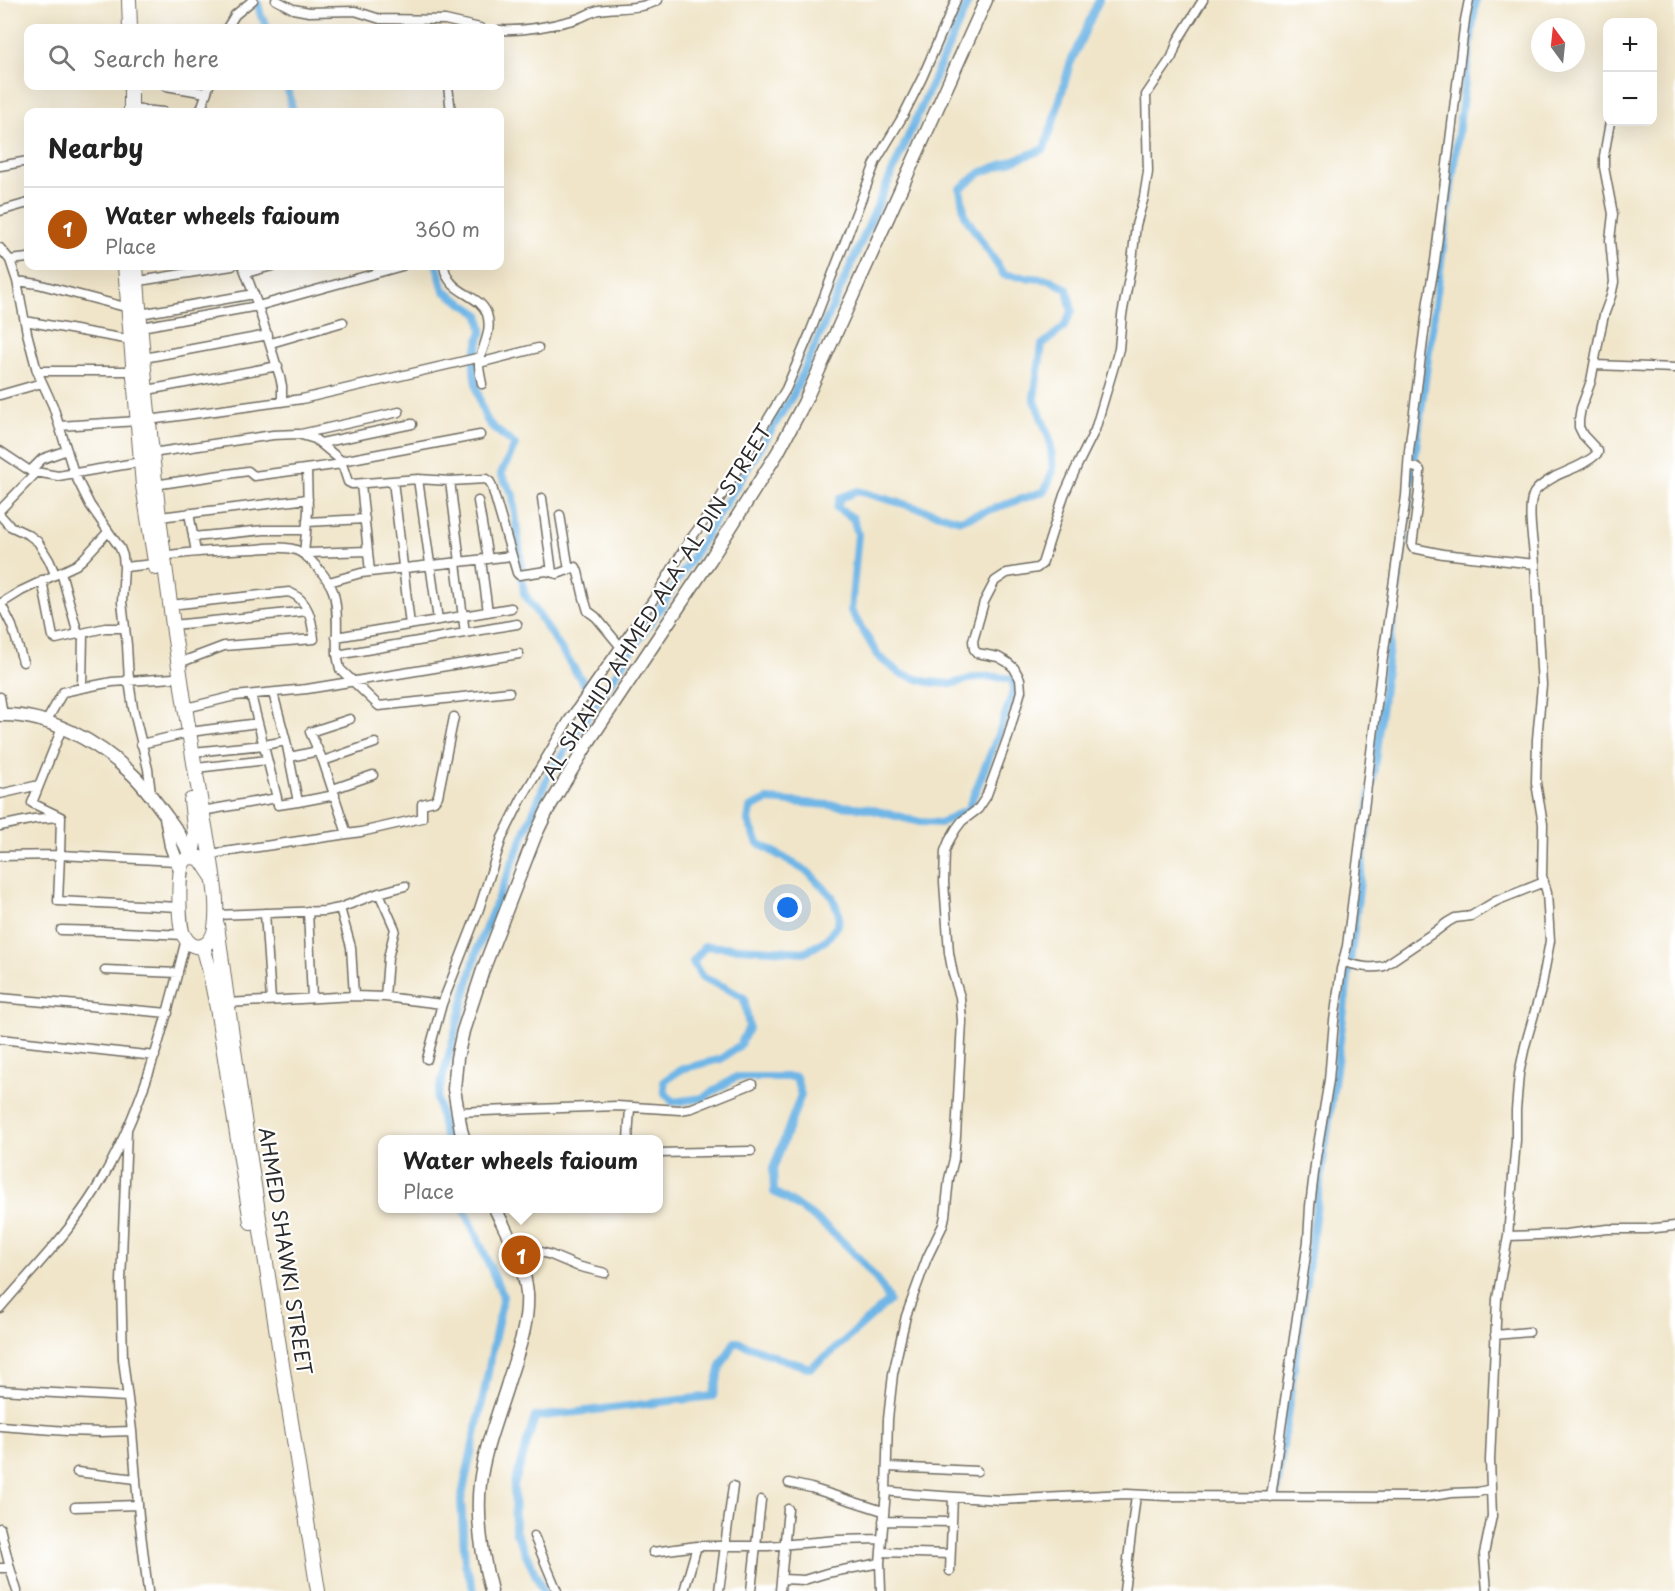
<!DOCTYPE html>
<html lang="en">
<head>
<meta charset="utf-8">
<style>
	body { margin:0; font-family:"Playpen Sans",sans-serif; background:#f2f2f2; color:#222 }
	.controls { position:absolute; right:18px; top:18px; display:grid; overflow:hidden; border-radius:12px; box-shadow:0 6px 24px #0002 }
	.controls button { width:54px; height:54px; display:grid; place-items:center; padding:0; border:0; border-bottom:2px solid #e0e0e0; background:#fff; color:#222; font:30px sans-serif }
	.compass { position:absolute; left:1531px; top:18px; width:54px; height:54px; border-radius:50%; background:#fff; box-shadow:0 6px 24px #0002; rotate:345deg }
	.you { position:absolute; left:788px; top:908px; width:21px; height:21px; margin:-15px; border:4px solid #fff; border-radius:50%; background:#1a73e8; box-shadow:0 0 0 9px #1a73e833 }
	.badge { display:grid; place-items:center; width:39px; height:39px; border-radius:50%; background:#b45309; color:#fff; font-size:20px; font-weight:700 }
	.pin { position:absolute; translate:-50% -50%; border:3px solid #fff; box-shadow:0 2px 6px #0006 }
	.popup { position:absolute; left:378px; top:1135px; width:285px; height:78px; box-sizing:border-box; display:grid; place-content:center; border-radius:12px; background:#fff; filter:drop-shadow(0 2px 4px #0005); font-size:20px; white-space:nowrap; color:#767676 }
	.popup b { font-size:22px; color:#222 }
	.popup::after { content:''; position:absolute; left:50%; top:100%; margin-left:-12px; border:12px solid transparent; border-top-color:#fff }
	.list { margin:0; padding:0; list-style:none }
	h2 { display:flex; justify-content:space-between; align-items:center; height:78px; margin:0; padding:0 24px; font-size:26px }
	h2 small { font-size:20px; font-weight:400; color:#767676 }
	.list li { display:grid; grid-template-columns:39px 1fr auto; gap:18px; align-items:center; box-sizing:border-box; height:84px; padding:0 24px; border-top:2px solid #e0e0e0 }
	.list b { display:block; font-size:22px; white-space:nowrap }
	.list p { margin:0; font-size:20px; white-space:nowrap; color:#767676 }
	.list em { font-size:20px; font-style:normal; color:#767676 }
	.icon { flex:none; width:33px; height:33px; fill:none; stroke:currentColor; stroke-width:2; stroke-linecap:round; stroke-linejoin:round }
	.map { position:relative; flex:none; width:1675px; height:1591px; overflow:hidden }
	.search { position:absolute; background:#fff; box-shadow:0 6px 24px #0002; left:24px; top:24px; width:480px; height:66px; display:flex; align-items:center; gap:15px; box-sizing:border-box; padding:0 21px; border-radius:12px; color:#767676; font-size:22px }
	.panel { position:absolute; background:#fff; box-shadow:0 6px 24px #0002; left:24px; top:108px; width:480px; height:162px; border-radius:12px }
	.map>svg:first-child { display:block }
</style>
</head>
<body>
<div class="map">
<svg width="1675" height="1591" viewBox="0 0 1675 1591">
	<rect width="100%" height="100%" fill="#fff"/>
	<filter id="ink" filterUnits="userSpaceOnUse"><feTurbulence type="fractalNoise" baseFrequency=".0167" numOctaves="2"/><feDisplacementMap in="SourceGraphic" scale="12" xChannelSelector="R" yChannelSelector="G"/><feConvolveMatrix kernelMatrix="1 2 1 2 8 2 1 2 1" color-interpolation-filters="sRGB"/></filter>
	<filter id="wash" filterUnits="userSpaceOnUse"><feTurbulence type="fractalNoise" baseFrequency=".008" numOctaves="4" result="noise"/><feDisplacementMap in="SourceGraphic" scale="24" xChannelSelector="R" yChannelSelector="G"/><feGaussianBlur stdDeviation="1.35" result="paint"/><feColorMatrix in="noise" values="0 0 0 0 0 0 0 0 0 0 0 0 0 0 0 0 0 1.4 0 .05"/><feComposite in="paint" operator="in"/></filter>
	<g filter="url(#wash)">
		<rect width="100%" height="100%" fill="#f0e5c9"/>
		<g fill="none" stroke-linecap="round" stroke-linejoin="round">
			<path stroke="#6fb6e6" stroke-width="8" d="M258 4 261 16 268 28
				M287 86 293 112
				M437 266 444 291 479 314 482 330 475 356
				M474 362C473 375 481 413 489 423 496 431 507 438 515 445L501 474 513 495 524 593 586 687
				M446 1140 437 1099 478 947 548 776 668 596 793 395 969 0
				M464 1208 503 1296 483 1398 461 1500 465 1563 474 1591
				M1276 1494 1342 1026 1386 671 1476 0
				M543 1591 515 1530 514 1485 535 1417 713 1396 721 1366 735 1341 779 1358 810 1368 833 1351 889 1301C884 1288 877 1280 868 1269 842 1237 810 1212 774 1192L773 1169 801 1095 796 1077H736L703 1098 673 1102 665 1093 664 1081 682 1069 721 1059 740 1045 749 1027 744 998 726 988 702 977 693 962 705 946 806 952 826 940 838 925 839 914 832 896 808 872 758 843 748 821 750 808 768 800 865 808 920 822 941 823 968 809 999 733 1014 689 1012 679 996 677H977L951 684 928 682 901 674 879 657 851 611 858 534 853 518 837 508 840 498 858 491 960 520 1045 491 1053 470 1050 440 1034 398 1042 345 1063 328 1072 311 1067 289 1051 280 1004 275 965 216 960 189 980 173 1044 149 1053 123 1070 64 1099 0"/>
		</g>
	</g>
	<g filter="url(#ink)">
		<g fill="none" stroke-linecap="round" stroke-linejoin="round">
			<defs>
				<path id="street" d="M276 0 293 9 309 12 355 11 380 19 445 20 480 28
					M227 28 235 15 253 0
					M500 30C522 31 551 26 573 20 582 18 590 12 599 10 618 7 641 10 658 0
					M166 86 206 93
					M448 86 451 112
					M131 109 163 112
					M200 112 209 86
					M0 166 28 161
					M0 211 28 203
					M0 248 10 260 28 258
					M10 260 17 281 27 333 37 371 53 406 74 473 90 505 120 548 123 556 124 567 122 602 127 645 129 681 133 708 148 769 151 794
					M243 266 258 306 402 266
					M444 266C448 295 480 293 487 314 493 333 481 347 479 365 479 371 481 378 482 384
					M246 273 272 266
					M17 281 38 284 129 308
					M133 282 232 266
					M140 314 254 294
					M25 321 131 340
					M141 327 258 306 280 377 282 386V402
					M271 343 343 322
					M144 358 268 335
					M479 363 538 348
					M1595 365 1675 368
					M37 371H136
					M142 391 278 366
					M0 395 42 383
					M149 420 302 399 481 357
					M59 426 138 421
					M301 434 399 412
					M321 443 412 424
					M0 451 30 471 58 476 141 462
					M152 453 273 435 298 434 315 439 338 458 342 464 348 482 352 484 418 479 450 481 486 479 490 482 492 487 517 573 519 575 546 571 557 574 576 567 578 572 584 598 588 611 596 617 620 646
					M341 461 480 435
					M1408 466 1417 468 1420 470 1419 491 1412 546 1413 548 1443 554 1535 564 1542 685 1537 739 1536 783 1543 824 1542 876 1547 893 1550 941 1541 990 1525 1046 1519 1074 1516 1110V1140L1508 1236 1497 1299 1490 1460 1492 1516 1484 1554 1487 1591
					M307 470 308 511 304 554 309 553 368 551
					M30 471 42 459 67 450
					M418 479 438 620
					M393 481 410 625
					M450 481 460 562
					M361 484 370 572
					M154 485 248 471 254 476 342 464
					M542 498 552 572
					M478 501 488 559
					M0 510 36 473
					M189 513 196 552
					M0 515 10 526 29 535 38 542 49 560 55 574
					M560 515 569 570
					M160 517 308 499
					M307 522 365 519
					M193 537 264 530H306
					M163 556C194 551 224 550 255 549 268 548 284 546 296 550 309 555 328 578 333 591 339 610 336 634 337 655L517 624
					M481 560 488 612
					M456 563 465 633
					M1535 564C1534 548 1526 507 1534 493 1538 486 1549 480 1556 476 1571 469 1585 465 1598 453V451L1583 435 1579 427V420L1581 408 1591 381 1599 338 1604 315 1611 296 1614 282 1610 240 1613 214 1604 167V156L1610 122
					M124 567 155 564
					M61 572 78 634 105 628H125
					M42 580 53 637 56 639 78 634
					M329 582 361 573 512 556
					M0 604 21 591 76 565 83 559 108 532
					M1 604 12 626 23 662
					M170 605 289 592C309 600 312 620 314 639L224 646 179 663
					M173 625 308 611
					M336 637 511 608
					M337 655 340 669 379 706 509 692
					M82 688 112 682 174 678
					M273 693 286 741 298 802 335 795
					M251 695 277 798
					M0 697 3 715
					M186 708 235 696 307 689 519 654
					M46 722 63 692 82 688 83 633
					M190 732 258 723
					M141 744 183 734
					M193 752 264 745 286 741
					M290 757 318 751
					M323 761 310 732 350 719
					M196 768 267 760
					M333 789 373 775
					M0 794 39 785
					M202 811 277 798 278 805 298 802
					M0 826 34 819 59 817
					M347 834 323 761 375 743
					M210 854 361 832 422 818V804L434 801 438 796 454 717
					M0 856 60 855 61 817 32 803 62 728
					M176 861 60 855 58 901 179 907
					M379 893 395 929 388 958 385 997
					M340 908 351 947 354 996
					M308 911 312 998
					M265 913 271 1000
					M216 915 325 911 340 908 379 893 405 886
					M61 930 103 931 183 935
					M1344 962C1358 966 1369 969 1384 966L1436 931 1448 922 1455 918 1471 916 1496 901 1544 882
					M105 970 178 973
					M0 998 168 1013
					M227 1003 354 996 385 997 442 1004
					M0 1039 155 1056
					M427 1059 442 1004 478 912 502 838 522 798 568 721 655 597 689 541 716 505 786 389 810 333 876 161 903 116 922 78 956 0
					M457 1112 617 1106 680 1110 692 1108 752 1084
					M127 1130 121 1282 123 1359 132 1431 139 1517 148 1591
					M628 1140 630 1107
					M659 1153 751 1151
					M1508 1236 1566 1234 1608 1229H1646L1675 1226
					M516 1252H541L551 1255 577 1266 605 1273
					M0 1308C32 1270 69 1233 95 1191 142 1114 165 1026 186 939
					M1495 1335 1529 1332
					M0 1390 127 1397
					M0 1426 67 1431 100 1432 132 1431
					M887 1467 977 1471
					M77 1472 136 1479
					M789 1483 811 1488 883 1511
					M886 1491 913 1494 1001 1500 1127 1494 1165 1496 1425 1497 1452 1493 1478 1492 1491 1489
					M1271 1497 1308 1241 1310 1206 1316 1157 1329 1080 1334 1021 1341 969 1347 946 1382 664 1406 496 1409 451 1428 301 1435 261 1465 20 1469 0
					M75 1507 138 1505
					M883 1521 952 1522
					M0 1528 10 1568 17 1591
					M534 1536 557 1591
					M653 1552 697 1546H768L838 1540 882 1539
					M881 1552 950 1554
					M0 1568H10
					M950 1571 953 1497
					M782 1579 804 1580 827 1573 880 1563
					M684 1591 697 1546
					M719 1591 733 1486
					M751 1591 761 1500
					M780 1591 788 1509
					M881 1591 880 1563 886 1491 888 1419 893 1374 906 1316 927 1258 943 1225 945 1216 949 1179 954 1159 956 1136 962 1021 960 997 953 974 949 953 944 882 945 851 949 841 956 829 962 821 978 809 986 797 1008 737 1021 691 1020 679 1014 668 1007 662 998 657 977 653 974 649 973 641 984 602 995 581 1007 573 1037 568 1042 564 1064 495 1077 466 1095 430 1119 349 1122 315 1132 262 1136 225 1144 197 1148 172 1146 95 1172 57 1178 40 1203 0
					M1124 1591 1136 1495"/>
				<path id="secondary" d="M0 715C48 713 98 742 132 774 144 785 154 800 164 813 175 828 184 839 190 857
					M166 817 171 846 181 873
					M464 1140 461 1130 454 1089 457 1058 463 1031 483 970 535 836 548 809 591 738 710 560 778 452 804 403 839 326 986 0
					M491 1591C482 1556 476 1519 480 1483 484 1450 497 1418 507 1386 516 1356 529 1326 527 1293 524 1262 508 1236 495 1208"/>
				<path id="primary" d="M129 0 130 28
					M131 86V112
					M125 266 143 486 156 568
					M136 266C149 463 174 659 210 854 213 877 219 904 215 928 212 946 195 955 184 936 178 927 178 872 183 863 185 859 186 859 190 857L200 858 212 876
					M191 800 195 836 192 856
					M217 925C246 1148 283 1369 318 1591
					M203 946 209 968 217 1008 251 1222"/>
			</defs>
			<use href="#street" stroke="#706c62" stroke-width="11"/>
			<use href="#secondary" stroke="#706c62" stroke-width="15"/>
			<use href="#primary" stroke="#706c62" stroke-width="16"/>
			<use href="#street" stroke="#fff" stroke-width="8"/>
			<use href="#secondary" stroke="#fff" stroke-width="12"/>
			<use href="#primary" stroke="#fff" stroke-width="14"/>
		</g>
	</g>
	<g text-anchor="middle" stroke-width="4.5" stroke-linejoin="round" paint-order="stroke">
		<g font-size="20" fill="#2b2b2b" stroke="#fff">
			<text transform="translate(657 602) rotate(-58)" y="7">AL SHAHID AHMED ALA' AL DIN STREET</text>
			<text transform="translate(285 1251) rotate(81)" y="7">AHMED SHAWKI STREET</text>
		</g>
	</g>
</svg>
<div class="controls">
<button>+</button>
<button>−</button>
</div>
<svg class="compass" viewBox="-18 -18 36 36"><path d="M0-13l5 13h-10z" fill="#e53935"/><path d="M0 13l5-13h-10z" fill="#767676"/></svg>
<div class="you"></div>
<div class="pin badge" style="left:521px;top:1255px">1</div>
<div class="popup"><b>Water wheels faioum</b>Place</div>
<div class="search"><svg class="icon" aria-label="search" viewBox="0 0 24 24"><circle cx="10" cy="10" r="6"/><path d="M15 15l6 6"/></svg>Search here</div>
<section class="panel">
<h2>Nearby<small></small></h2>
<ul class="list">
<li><span class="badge">1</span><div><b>Water wheels faioum</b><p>Place</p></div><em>360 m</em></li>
</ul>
</section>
</div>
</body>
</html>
